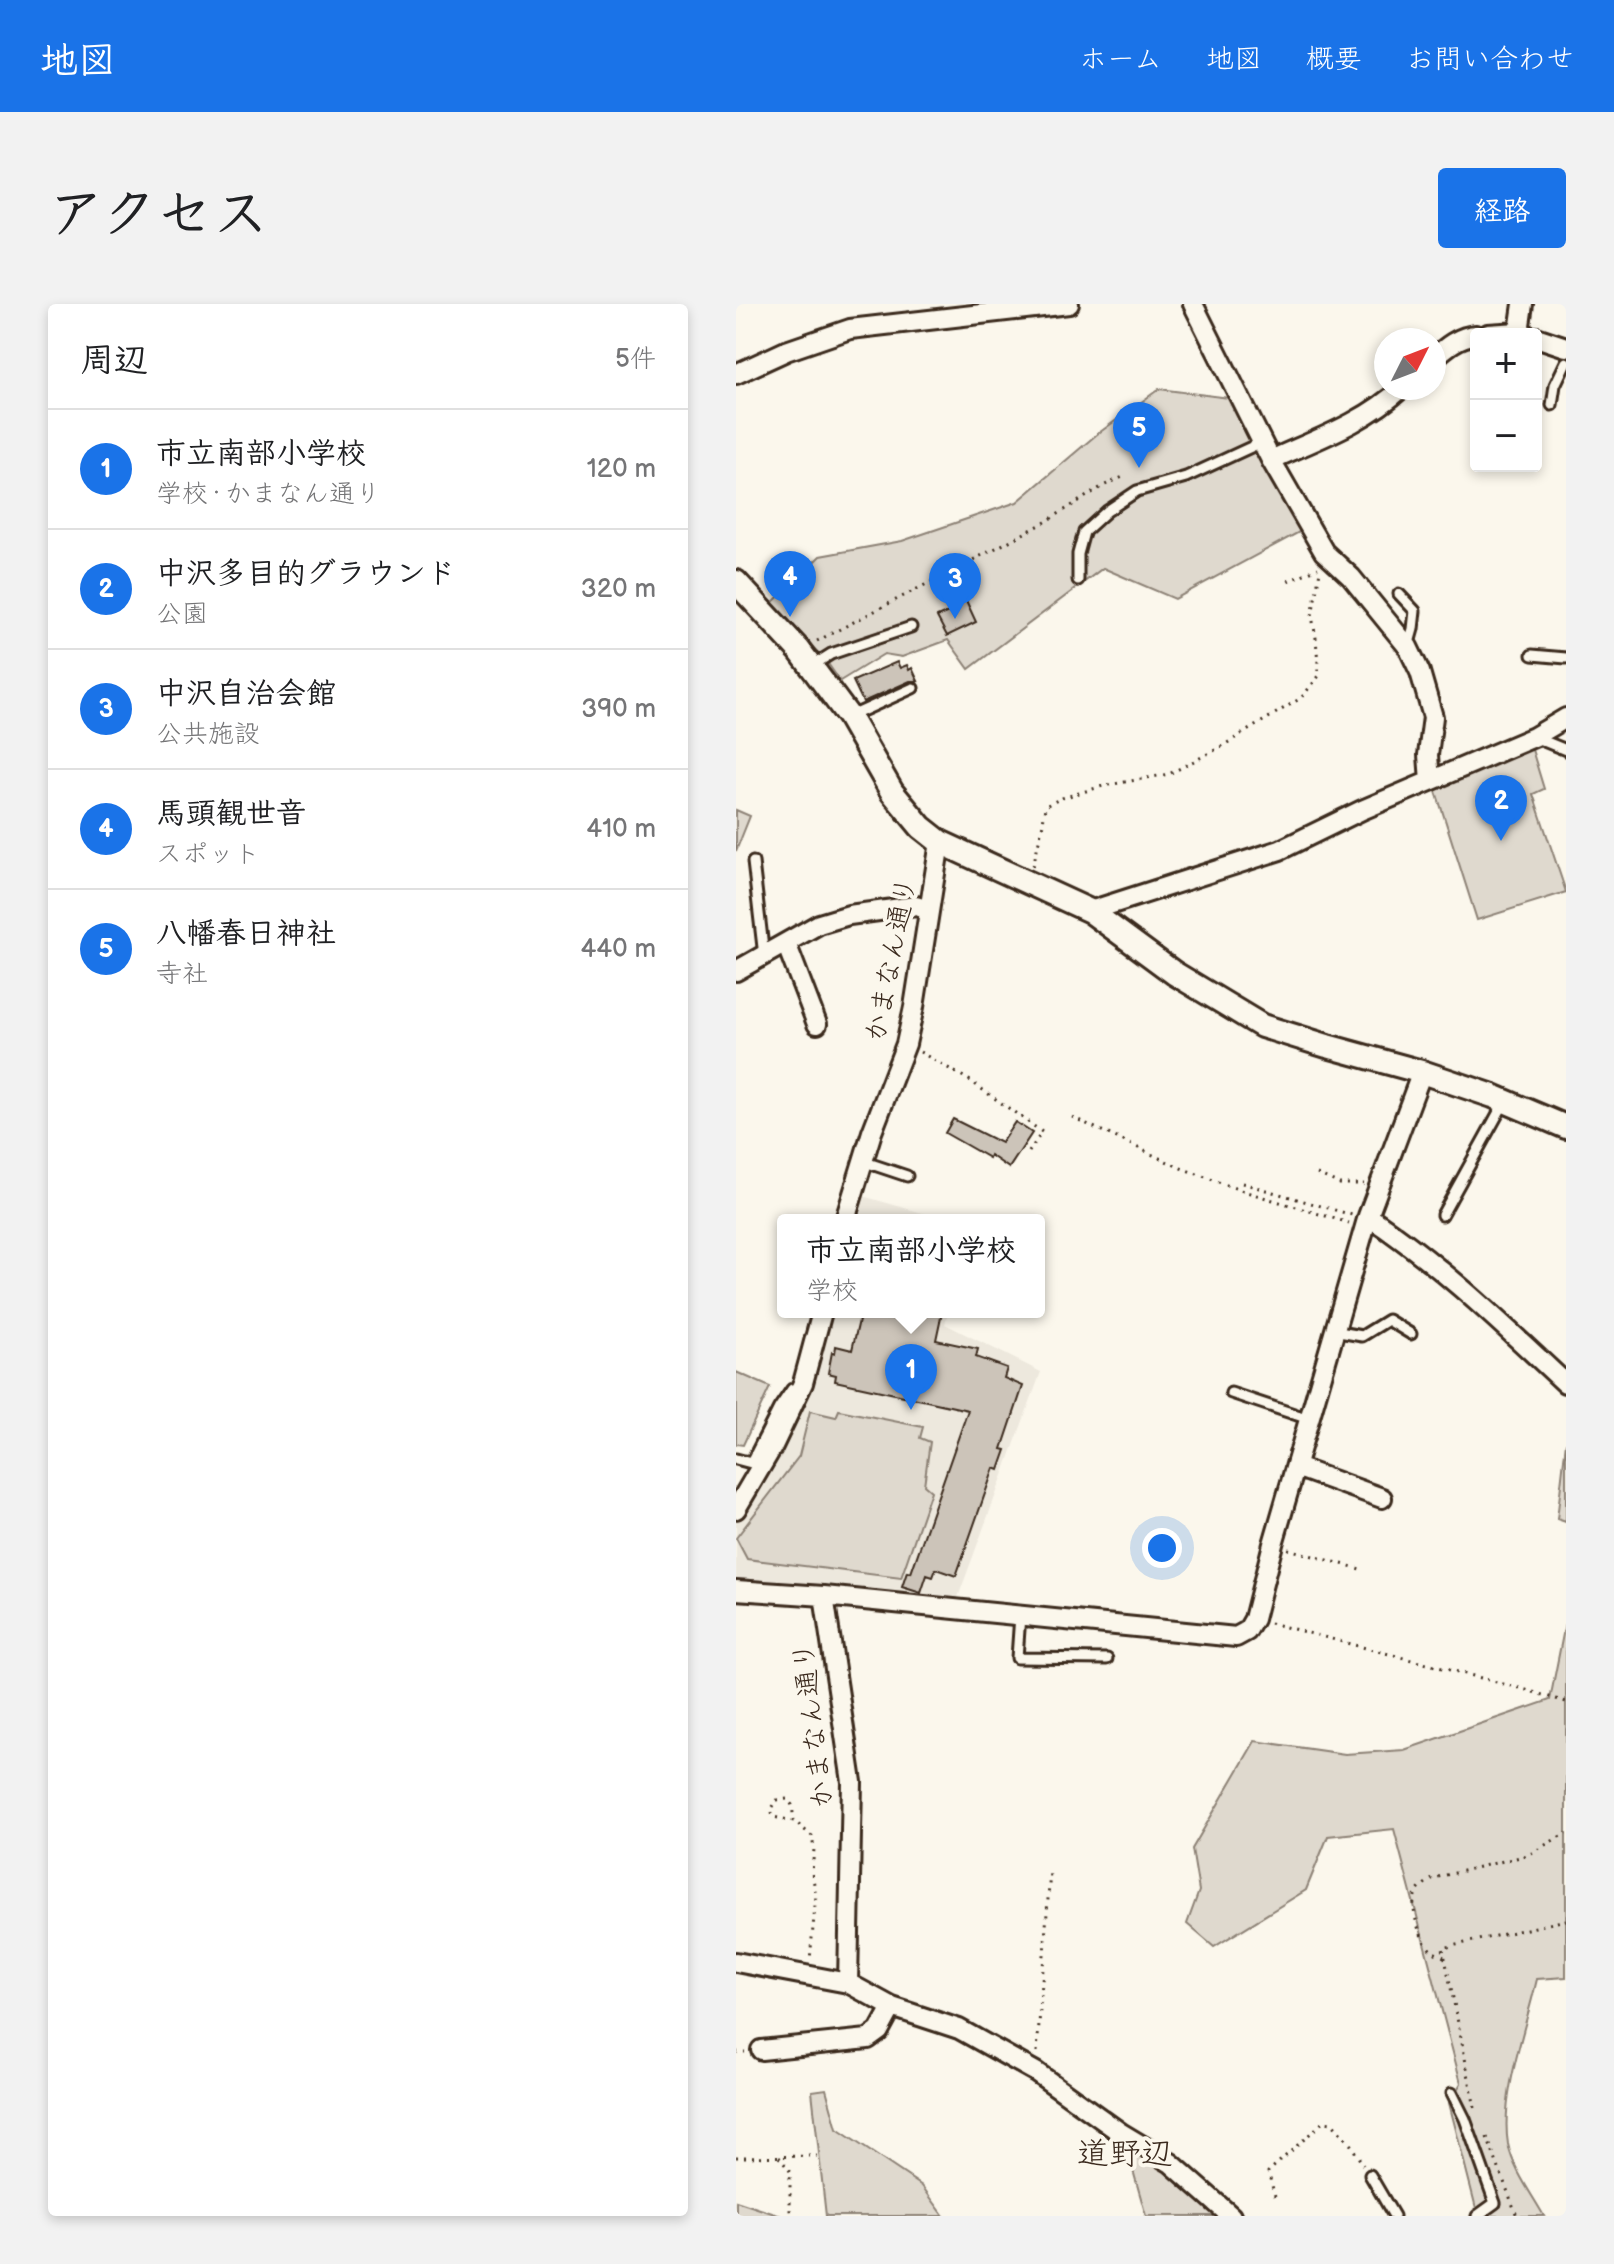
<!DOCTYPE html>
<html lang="ja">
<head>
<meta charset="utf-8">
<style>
	body { margin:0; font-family:"Balsamiq Sans","Klee One",sans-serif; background:#f2f2f2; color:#202124 }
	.controls { position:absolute; right:24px; top:24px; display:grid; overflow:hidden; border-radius:8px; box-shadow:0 4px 12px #0003 }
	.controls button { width:72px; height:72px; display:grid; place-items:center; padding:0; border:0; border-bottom:2px solid #e0e0e0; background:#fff; color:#202124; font:40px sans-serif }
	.compass { position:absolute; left:638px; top:24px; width:72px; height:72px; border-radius:50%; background:#fff; box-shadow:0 4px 12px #0003; rotate:48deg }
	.you { position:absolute; left:426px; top:1244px; width:28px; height:28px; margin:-20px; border:6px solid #fff; border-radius:50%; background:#1a73e8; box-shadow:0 0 0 12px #1a73e833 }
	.badge { display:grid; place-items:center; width:52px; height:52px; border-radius:50%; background:#1a73e8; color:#fff; font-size:26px; font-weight:700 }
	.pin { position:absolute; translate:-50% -66px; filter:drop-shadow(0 2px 4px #0008) }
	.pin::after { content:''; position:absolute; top:42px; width:28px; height:24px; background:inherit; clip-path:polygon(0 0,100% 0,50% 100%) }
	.popup { position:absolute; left:41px; top:910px; width:268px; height:104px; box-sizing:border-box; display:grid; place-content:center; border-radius:8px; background:#fff; filter:drop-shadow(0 2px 6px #0005); font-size:26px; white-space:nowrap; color:#757577 }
	.popup b { font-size:30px; color:#202124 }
	.popup::after { content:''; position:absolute; left:50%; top:100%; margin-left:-16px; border:16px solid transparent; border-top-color:#fff }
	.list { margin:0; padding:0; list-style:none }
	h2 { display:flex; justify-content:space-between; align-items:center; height:104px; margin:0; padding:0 32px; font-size:34px }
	h2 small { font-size:26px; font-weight:400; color:#757577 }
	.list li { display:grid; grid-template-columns:52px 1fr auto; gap:24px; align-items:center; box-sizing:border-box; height:120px; padding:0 32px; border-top:2px solid #e0e0e0 }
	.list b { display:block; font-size:30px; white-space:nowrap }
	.list p { margin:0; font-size:26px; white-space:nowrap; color:#757577 }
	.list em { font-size:26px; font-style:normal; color:#757577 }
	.map { position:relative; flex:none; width:830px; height:1912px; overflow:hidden; border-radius:8px }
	header { display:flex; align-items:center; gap:48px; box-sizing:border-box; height:112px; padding:0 40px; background:#1a73e8; color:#fff }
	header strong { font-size:38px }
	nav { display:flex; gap:44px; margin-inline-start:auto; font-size:28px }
	.intro { display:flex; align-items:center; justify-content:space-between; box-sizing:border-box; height:192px; padding:0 48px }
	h1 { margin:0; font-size:56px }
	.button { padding:20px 36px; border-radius:8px; background:#1a73e8; color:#fff; font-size:28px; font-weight:700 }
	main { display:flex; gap:48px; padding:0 48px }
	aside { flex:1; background:#fff; border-radius:8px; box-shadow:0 4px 12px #0003 }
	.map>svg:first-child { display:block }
</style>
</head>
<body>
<header>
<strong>地図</strong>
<nav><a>ホーム</a><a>地図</a><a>概要</a><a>お問い合わせ</a></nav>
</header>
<div class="intro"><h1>アクセス</h1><a class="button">経路</a></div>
<main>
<aside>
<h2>周辺<small>5件</small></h2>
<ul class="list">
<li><span class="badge">1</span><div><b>市立南部小学校</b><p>学校 · かまなん通り</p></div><em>120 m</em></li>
<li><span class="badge">2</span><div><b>中沢多目的グラウンド</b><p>公園</p></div><em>320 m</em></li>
<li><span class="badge">3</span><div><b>中沢自治会館</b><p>公共施設</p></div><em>390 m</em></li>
<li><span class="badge">4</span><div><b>馬頭観世音</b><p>スポット</p></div><em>410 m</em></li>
<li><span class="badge">5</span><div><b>八幡春日神社</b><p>寺社</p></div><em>440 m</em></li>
</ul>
</aside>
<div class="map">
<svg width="830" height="1912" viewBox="0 0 830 1912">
	<rect width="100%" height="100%" fill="#fbf7ec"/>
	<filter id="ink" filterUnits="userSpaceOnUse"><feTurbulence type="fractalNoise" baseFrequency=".0125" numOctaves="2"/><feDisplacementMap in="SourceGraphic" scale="16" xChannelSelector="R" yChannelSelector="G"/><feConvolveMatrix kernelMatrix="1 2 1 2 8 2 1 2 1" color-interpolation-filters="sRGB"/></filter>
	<g filter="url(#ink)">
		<path fill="#ede8dd" d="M123 891 211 916H117Z
			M94 1008H212L209 1020 305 1068 221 1296 0 1276V1215L45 1145Z"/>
		<path fill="#dfd9ce" stroke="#8d8276" stroke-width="2" d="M423 85 493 94 567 226 439 295 367 264 233 365 212 336 166 353 148 350 104 377 88 354 33 302 84 252 166 237 281 198 360 131Z
			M794 439 808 485 797 490 830 588 741 616 698 481Z
			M0 506 14 512 0 547Z
			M0 1068 34 1083 7 1141 0 1140Z
			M103 1106 187 1123 184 1134 194 1138 188 1181 195 1187 165 1274 11 1255 0 1234 63 1152 74 1107 100 1113Z
			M830 1138V1218L821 1215Z
			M830 1315V1673L801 1675C790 1723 764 1792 772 1840 777 1865 795 1889 808 1912H742L713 1799 725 1779 658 1525 592 1532 570 1586 478 1643 451 1620 463 1587 456 1545 519 1437 609 1450 668 1446 814 1396Z
			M90 1785 101 1825 186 1882 208 1912H90L76 1787Z
			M389 1838 434 1863 492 1912H410Z
			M0 1897 45 1912H0Z"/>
		<path fill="#ccc4b9" stroke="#3b2a1e" stroke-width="2" d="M224 278 231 290 228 292 240 318 211 332 201 313 217 306 206 288Z
			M161 358 164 364 171 361 173 366 176 364 182 377H174L127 398 117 377Z
			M217 815 265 839 279 818 296 829 273 864 254 851 253 854 209 829Z
			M125 1008H206L200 1036 242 1045 240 1053 271 1064 268 1074 287 1082 266 1145 270 1146 263 1166 258 1164 220 1272 200 1265 197 1273 191 1271 185 1289 166 1283 171 1268 175 1269 232 1106 99 1077 100 1071 92 1069 96 1048 99 1049 100 1042 116 1046Z"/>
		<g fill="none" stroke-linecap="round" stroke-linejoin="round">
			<defs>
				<path id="service" d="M816 101 819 81 830 58
					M342 276V250L348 228 371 207 401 187 450 173 526 138
					M663 290 679 307 677 325 672 343
					M796 351 830 354
					M76 362 95 350 175 323
					M113 413 177 384
					M798 433 830 446
					M17 558 28 652
					M126 857 171 872
					M706 911 769 797
					M597 1027 626 1032 652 1016 675 1030
					M495 1089 573 1115
					M0 1155 15 1159 43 1104 56 1085
					M284 1311 281 1354 371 1355
					M716 1789 729 1815 759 1899 741 1912
					M634 1871 658 1912"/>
				<path id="minor" d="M457 0 535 156 588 248 615 273 672 343 684 368 697 413 692 451 694 477
					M783 28 787 0
					M752 30 783 28 790 30
					M800 33 830 43
					M698 54C710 43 723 32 740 31
					M0 70 50 47 114 25 333 0
					M535 156C581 135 628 119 666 84
					M354 607 544 546 626 506 798 433 830 414
					M50 639 81 720
					M0 667 83 620 113 611 180 602 193 606
					M632 912C704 960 766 1020 829 1079
					M109 916 136 828 170 740 178 703 204 538
					M560 1163 646 1194
					M0 1205 37 1142 67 1079 86 1008
					M0 1286 88 1292 500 1333 511 1327 518 1315 537 1240 632 912 686 768
					M88 1292 116 1478 112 1679
					M0 1658 112 1679 156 1703 223 1725 300 1768 385 1829 435 1859 495 1912
					M25 1746 132 1735 143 1727 156 1703"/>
				<path id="tertiary" d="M0 278 63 346 113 413 156 488 185 523 204 538 354 607 438 669 526 722 591 742 686 768 757 792 830 823"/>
			</defs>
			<use href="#service" stroke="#3b2a1e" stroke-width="15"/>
			<use href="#minor" stroke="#3b2a1e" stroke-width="24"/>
			<use href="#tertiary" stroke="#3b2a1e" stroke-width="28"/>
			<path stroke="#3b2a1e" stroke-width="3" stroke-dasharray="2 6" stroke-linecap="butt" d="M552 277 582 264
				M81 337 308 219 367 182 389 172
				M297 562 307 520 309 502 326 494 367 482 433 470 483 444 565 394 583 372 580 334 576 312 584 267
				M184 748 233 776 306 828 291 851
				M336 813 445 864 504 886 613 919
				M581 870 604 880H628
				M506 879 616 911
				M552 1245 624 1265
				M534 1319 787 1385 830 1398
				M58 1517 56 1501 51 1495 41 1496 35 1506 37 1513 58 1517 76 1532 78 1545 76 1569 80 1591 74 1656
				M708 1653C706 1652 697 1648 696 1647 685 1638 674 1606 679 1592 682 1584 691 1578 698 1574L792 1551 830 1529
				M0 1748H9
				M301 1748 314 1567
				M739 1804 707 1644 830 1616
				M751 1833 781 1912
				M0 1853 81 1852
				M43 1853 54 1867V1912
				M539 1892 532 1868 587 1818 596 1819 615 1841 627 1861"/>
			<use href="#service" stroke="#fbf7ec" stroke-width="9"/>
			<use href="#minor" stroke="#fbf7ec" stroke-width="18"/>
			<use href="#tertiary" stroke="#fbf7ec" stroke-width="22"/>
		</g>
	</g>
	<g text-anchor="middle" stroke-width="8" stroke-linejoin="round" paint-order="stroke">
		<g font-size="28" fill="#3b2a1e" stroke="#fbf7ec">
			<text transform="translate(154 655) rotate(-79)" y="10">かまなん通り</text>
			<text transform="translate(76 1421) rotate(-97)" y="10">かまなん通り</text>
		</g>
		<g font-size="32" fill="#3b2a1e" stroke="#fbf7ec">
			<text x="389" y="1860">道野辺</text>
		</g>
	</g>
</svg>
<div class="controls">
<button>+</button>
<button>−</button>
</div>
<svg class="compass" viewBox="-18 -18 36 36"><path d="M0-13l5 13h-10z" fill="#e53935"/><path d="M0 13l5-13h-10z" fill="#757577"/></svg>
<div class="you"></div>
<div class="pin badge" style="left:175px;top:1106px">1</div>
<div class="popup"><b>市立南部小学校</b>学校</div>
<div class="pin badge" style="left:765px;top:537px">2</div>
<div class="pin badge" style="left:219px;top:315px">3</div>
<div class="pin badge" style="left:54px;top:313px">4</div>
<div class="pin badge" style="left:403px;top:164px">5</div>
</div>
</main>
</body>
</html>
